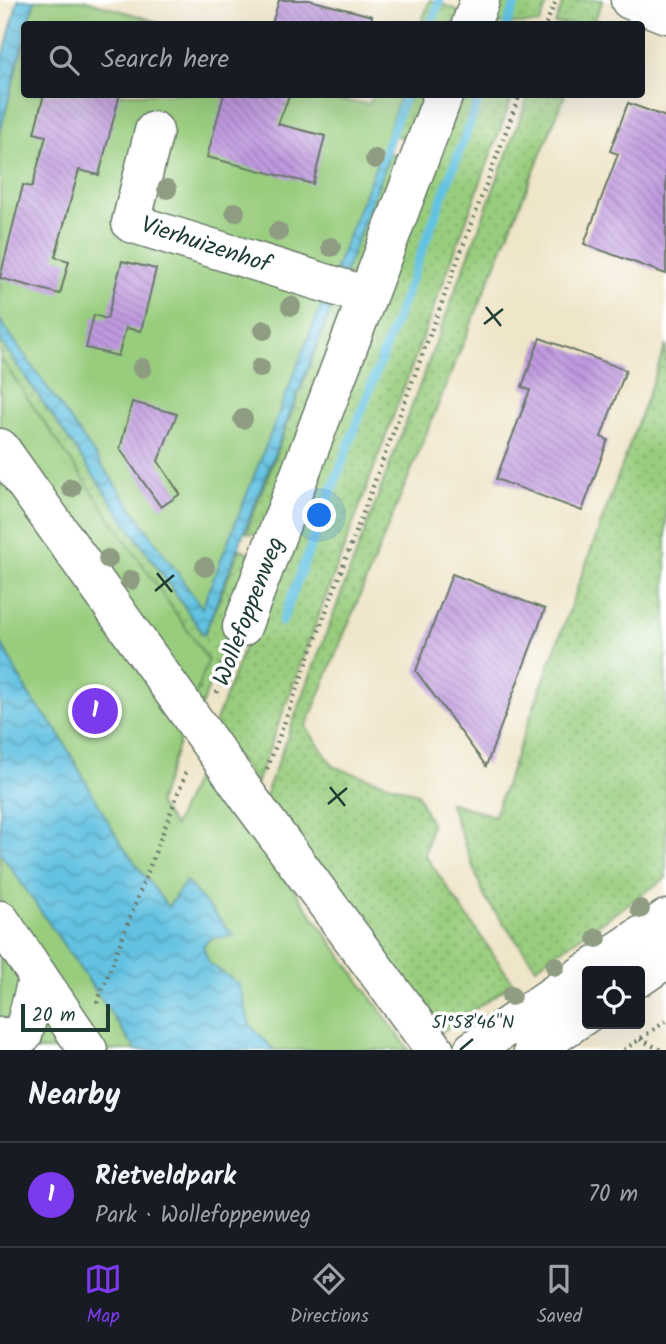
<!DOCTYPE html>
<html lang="en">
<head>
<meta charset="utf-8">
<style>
	body { margin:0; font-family:Kalam,sans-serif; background:#20242c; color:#f1f3f6 }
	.controls { position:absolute; right:21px; bottom:21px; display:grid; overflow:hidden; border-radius:7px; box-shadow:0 7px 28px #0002 }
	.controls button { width:63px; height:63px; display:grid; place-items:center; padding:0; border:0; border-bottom:2px solid #363941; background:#171b24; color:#f1f3f6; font:35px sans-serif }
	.scale { position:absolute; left:21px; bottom:18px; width:89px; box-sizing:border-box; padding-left:7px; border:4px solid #1f3d34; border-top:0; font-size:19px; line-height:24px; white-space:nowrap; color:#1f3d34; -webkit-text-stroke:5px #fff; paint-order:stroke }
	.you { position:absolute; left:320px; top:516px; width:24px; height:24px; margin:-18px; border:5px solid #fff; border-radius:50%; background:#1a73e8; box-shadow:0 0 0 10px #1a73e833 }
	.badge { display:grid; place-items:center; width:46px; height:46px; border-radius:50%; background:#7c3aed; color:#fff; font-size:23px; font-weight:700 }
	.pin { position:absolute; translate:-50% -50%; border:4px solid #fff; box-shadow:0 2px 7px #0006 }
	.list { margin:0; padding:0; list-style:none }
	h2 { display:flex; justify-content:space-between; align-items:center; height:91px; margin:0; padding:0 28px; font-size:30px }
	h2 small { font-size:23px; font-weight:400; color:#9ea1a6 }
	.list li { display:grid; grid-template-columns:46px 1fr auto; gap:21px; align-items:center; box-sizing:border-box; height:105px; padding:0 28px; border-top:2px solid #363941 }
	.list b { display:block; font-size:26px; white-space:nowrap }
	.list p { margin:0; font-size:23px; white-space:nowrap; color:#9ea1a6 }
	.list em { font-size:23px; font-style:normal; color:#9ea1a6 }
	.icon { flex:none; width:38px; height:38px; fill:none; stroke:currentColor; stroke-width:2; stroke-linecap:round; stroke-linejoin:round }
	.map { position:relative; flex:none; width:666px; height:1050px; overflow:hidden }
	.search { position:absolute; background:#171b24; box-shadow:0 7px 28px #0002; left:21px; right:21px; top:21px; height:77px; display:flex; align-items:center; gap:18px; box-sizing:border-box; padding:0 24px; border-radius:7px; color:#9ea1a6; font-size:26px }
	.sheet { height:196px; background:#171b24 }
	nav { display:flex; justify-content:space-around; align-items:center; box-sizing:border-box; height:98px; border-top:2px solid #363941; background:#171b24; font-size:19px; color:#9ea1a6 }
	nav a { display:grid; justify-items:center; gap:4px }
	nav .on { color:#7c3aed }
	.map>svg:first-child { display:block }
</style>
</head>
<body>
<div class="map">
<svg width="666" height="1050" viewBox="0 0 666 1050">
	<defs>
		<pattern id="grass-dots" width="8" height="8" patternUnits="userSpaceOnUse" patternTransform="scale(1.75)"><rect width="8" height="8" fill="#99cd7e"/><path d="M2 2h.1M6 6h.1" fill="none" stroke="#7ca868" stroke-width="1.8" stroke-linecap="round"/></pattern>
		<pattern id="water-waves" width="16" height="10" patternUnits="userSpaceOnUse" patternTransform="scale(1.75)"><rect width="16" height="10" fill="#63c2e2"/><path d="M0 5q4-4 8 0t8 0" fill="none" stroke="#519fb8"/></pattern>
		<pattern id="building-back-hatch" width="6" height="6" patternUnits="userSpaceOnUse" patternTransform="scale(1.75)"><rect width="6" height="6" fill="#c09adf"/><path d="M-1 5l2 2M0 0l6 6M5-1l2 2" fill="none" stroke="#9b7fb6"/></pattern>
	</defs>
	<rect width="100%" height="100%" fill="#fff"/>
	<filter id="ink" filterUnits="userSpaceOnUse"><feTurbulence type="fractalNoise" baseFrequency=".0143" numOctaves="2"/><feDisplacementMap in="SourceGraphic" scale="14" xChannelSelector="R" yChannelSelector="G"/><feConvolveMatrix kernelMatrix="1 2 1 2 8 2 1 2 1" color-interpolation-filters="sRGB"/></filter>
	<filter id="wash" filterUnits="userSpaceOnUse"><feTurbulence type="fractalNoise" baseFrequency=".00686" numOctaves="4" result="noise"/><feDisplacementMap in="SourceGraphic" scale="28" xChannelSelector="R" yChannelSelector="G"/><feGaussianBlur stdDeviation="1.57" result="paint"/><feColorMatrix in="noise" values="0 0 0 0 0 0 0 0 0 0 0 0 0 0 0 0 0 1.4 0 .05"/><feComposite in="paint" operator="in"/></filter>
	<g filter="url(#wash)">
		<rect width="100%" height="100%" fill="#efe5c9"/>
		<path fill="url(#grass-dots)" stroke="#5c8559" stroke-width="2" d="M430 0 455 9 461 16 458 24H421Z
			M492 0H549L539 24H483Z
			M564 0H603L593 24H555Z
			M400 95H432L411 140 388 133Z
			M456 95H513L256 784 214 726Z
			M529 95H565L306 727 334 767 417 793 431 824 425 855 513 983 443 1031 264 799Z
			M390 153 404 158 363 277 344 274Z
			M335 299 351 309 264 535 246 533Z
			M0 340 204 635 240 549 248 552 254 560 201 708 0 426Z
			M666 345V878L536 967 485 898 449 802 494 816Z"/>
		<path fill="#99cd7e" stroke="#5c8559" stroke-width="2" d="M35 0H85L158 22 28 24Z
			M24 39V94H247L288 106 292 95 369 104 374 95H400L382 150 201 621 0 320V133Z
			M0 358 208 660 158 803 174 826 202 762 409 1050H0Z"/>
		<path fill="url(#water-waves)" stroke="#41808b" stroke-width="2" d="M18 0H35L28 24H24V39L0 133V69Z
			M382 150 390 153 344 275 335 270Z
			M324 298 333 303 204 635 0 340V320L202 608Z
			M0 640 30 697 57 730 119 841 168 907 186 881 234 936 211 938 203 946 209 963 239 984 250 1025 274 1050H136L0 852Z"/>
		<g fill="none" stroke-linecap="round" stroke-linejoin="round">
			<path stroke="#63c2e2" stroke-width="9" d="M431 24 440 0
				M507 24 517 0
				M381 162 406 94
				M282 622 481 94"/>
		</g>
		<g id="blocks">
			<path fill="url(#building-back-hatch)" d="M279 0H309L372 16 371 24H272Z
				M44 94H120L99 175 79 170 55 257 69 261 60 294 0 278 23 185 32 187 46 136 34 133Z
				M224 94H290L278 124 325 136 313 184 207 157Z
				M628 103 666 117V274L584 244 618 154 610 151Z
				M122 261 156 269 141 331 126 328 118 356 86 348 94 315 107 319Z
				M540 338 626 370 601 437 608 440 582 511 496 479 530 390 522 387Z
				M132 402 177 414 158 461 180 494 161 507 120 449Z
				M452 574 545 609 486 766 416 671Z"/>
		</g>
	</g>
	<g filter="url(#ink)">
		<use href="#blocks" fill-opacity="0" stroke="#687868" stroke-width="2"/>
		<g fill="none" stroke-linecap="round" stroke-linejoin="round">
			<defs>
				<path id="minor" d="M630 0 666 14
					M471 24 480 0
					M154 131 131 223 367 296
					M0 448 254 805 435 1050
					M242 627 444 94
					M0 920 88 1050
					M589 971 666 919
					M640 977 666 959
					M0 1037 23 1035 38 976
					M473 1050 587 972
					M533 1050 587 1013"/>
			</defs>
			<use href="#minor" stroke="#687868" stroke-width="41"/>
			<path stroke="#687868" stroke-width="4.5" stroke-dasharray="2 5" stroke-linecap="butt" d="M546 24 556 0
				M217 693 231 656
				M267 769 520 94
				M97 1003 187 770
				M640 1039 661 1050
				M624 1050 666 1021"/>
			<use href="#minor" stroke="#fff" stroke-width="38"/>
		</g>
		<g fill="#8e9c81">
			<circle cx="375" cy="159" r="10"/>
			<circle cx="167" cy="189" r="10"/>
			<circle cx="235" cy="212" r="10"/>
			<circle cx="278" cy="232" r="10"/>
			<circle cx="331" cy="247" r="10"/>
			<circle cx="291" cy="306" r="10"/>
			<circle cx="264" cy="330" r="10"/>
			<circle cx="142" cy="368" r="10"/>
			<circle cx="260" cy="368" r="10"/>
			<circle cx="243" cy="419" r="10"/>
			<circle cx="71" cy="488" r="10"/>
			<circle cx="108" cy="559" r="10"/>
			<circle cx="205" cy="567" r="10"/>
			<circle cx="131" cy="580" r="10"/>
			<circle cx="640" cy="909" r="10"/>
			<circle cx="597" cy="938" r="10"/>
			<circle cx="555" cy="966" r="10"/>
			<circle cx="511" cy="996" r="10"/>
		</g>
	</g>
	<path fill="none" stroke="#1f3d34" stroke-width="2.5" d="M486 307 501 326M484 324 503 309M157 573 172 592M155 591 174 575M330 787 345 806M328 804 347 788M460 1050 473 1039"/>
	<g text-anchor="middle" stroke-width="7" stroke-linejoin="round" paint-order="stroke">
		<g font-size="24" fill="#1f3d34" stroke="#fff">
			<text transform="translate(206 244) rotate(18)" y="8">Vierhuizenhof</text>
			<text transform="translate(248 611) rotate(-69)" y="8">Wollefoppenweg</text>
		</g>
	</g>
	<g font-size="18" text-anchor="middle" fill="#1f3d34" stroke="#fff" stroke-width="7" stroke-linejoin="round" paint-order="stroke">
		<text x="473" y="1028">51°58'46"N</text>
	</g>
</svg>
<div class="controls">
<button><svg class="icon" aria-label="locate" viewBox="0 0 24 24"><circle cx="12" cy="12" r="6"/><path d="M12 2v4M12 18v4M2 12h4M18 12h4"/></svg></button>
</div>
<div class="scale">20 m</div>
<div class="you"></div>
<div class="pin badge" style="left:95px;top:711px">1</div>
<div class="search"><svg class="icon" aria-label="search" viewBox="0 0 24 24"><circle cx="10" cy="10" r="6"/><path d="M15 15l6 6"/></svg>Search here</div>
</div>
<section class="sheet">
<h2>Nearby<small></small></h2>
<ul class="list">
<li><span class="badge">1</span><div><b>Rietveldpark</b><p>Park · Wollefoppenweg</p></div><em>70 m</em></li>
</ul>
</section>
<nav>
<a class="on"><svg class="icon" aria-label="map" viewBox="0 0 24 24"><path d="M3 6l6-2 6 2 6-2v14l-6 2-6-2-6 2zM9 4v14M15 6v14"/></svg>Map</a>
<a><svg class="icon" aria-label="directions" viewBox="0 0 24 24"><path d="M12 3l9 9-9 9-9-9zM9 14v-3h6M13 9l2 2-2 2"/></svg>Directions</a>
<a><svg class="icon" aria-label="saved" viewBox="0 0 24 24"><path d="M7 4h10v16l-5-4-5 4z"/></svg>Saved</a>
</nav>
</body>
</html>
